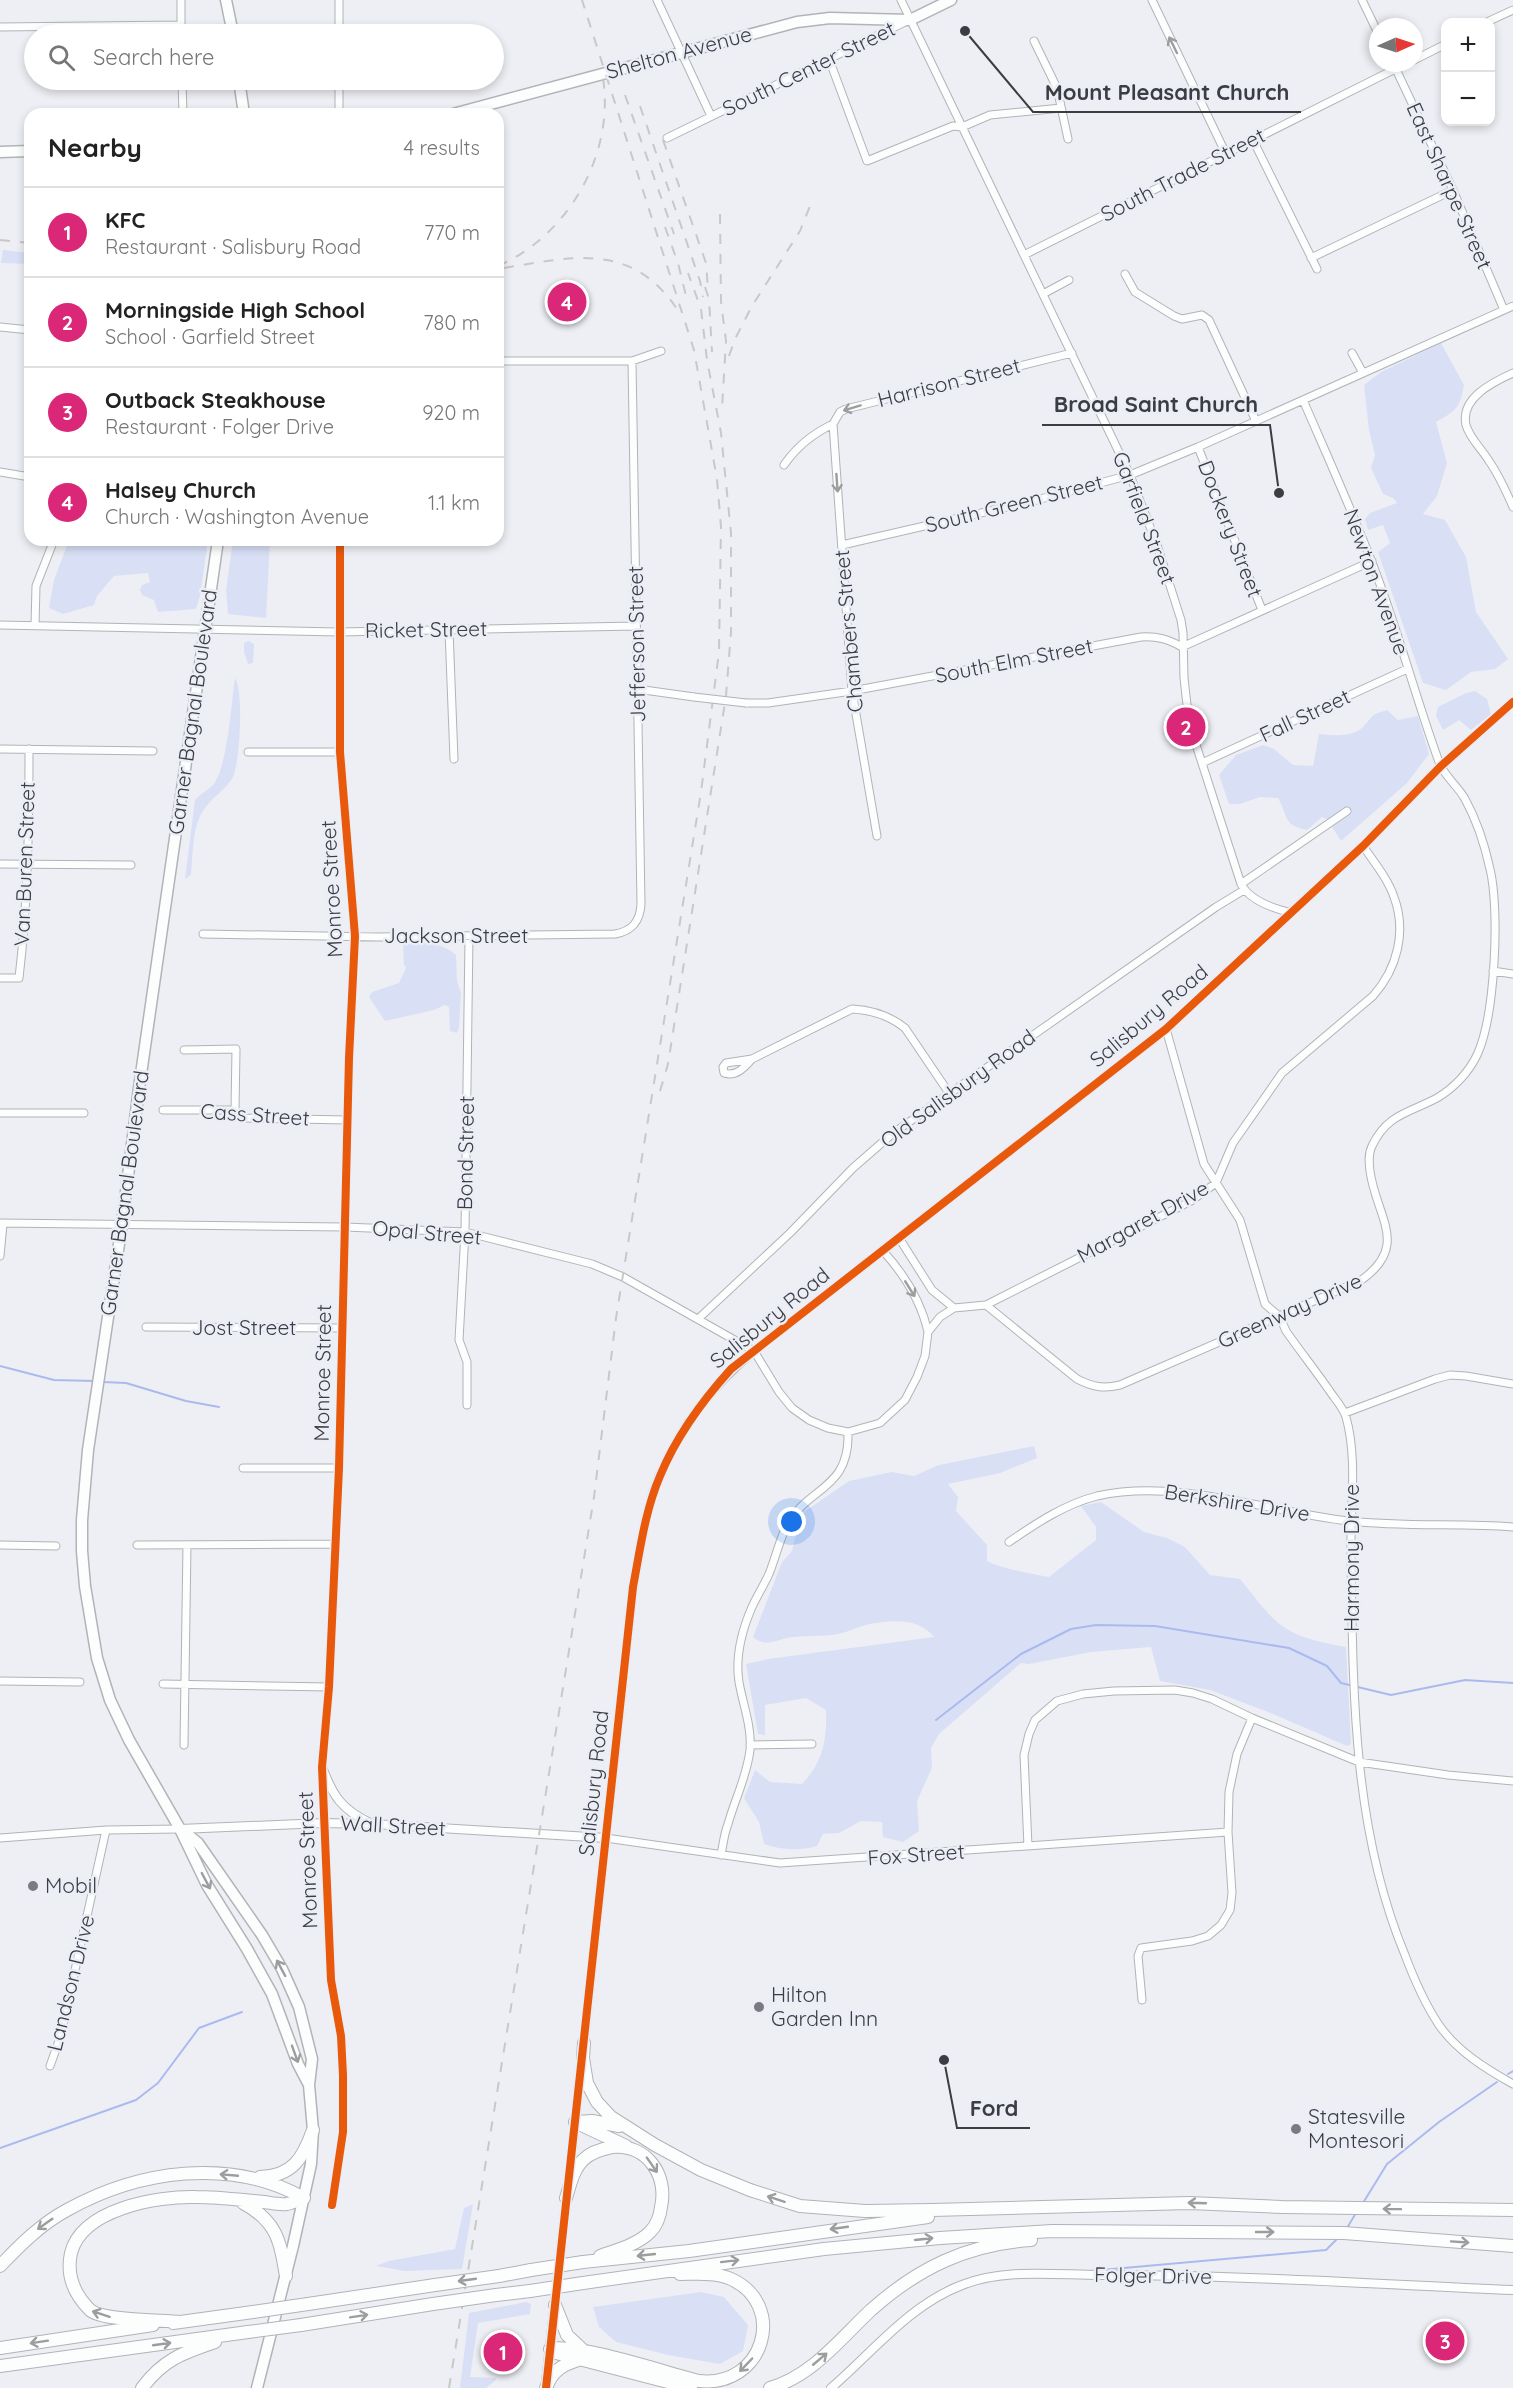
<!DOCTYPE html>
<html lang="en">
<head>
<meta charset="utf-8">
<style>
	body { margin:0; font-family:Quicksand,sans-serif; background:#f6f6f6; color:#222 }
	.controls { position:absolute; right:18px; top:18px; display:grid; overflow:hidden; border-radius:12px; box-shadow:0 3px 9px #0003 }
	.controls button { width:54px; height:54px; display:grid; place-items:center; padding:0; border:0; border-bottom:2px solid #e0e0e0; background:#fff; color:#222; font:30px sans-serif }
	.compass { position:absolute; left:1369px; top:18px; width:54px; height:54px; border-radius:50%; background:#fff; box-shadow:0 3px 9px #0003; rotate:87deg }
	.you { position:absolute; left:792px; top:1522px; width:21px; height:21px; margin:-15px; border:4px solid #fff; border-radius:50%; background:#1a73e8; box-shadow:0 0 0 9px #1a73e833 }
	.badge { display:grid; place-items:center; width:39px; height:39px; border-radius:50%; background:#db2777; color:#fff; font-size:20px; font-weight:700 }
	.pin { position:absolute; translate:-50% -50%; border:3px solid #fff; box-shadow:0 2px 6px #0006 }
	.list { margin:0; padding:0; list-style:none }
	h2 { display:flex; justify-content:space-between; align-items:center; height:78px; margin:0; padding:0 24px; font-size:26px }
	h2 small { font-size:20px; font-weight:400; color:#767676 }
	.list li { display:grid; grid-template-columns:39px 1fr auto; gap:18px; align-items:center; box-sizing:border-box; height:90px; padding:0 24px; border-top:2px solid #e0e0e0 }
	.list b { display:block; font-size:22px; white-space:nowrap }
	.list p { margin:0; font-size:20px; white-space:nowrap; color:#767676 }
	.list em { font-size:20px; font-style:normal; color:#767676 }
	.icon { flex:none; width:33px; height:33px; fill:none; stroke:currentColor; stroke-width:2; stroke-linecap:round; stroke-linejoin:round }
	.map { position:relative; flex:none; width:1513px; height:2388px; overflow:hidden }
	.search { position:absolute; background:#fff; box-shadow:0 3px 9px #0003; left:24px; top:24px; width:480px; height:66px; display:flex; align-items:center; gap:15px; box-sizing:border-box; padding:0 21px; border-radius:33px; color:#767676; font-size:22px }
	.panel { position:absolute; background:#fff; box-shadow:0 3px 9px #0003; left:24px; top:108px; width:480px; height:438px; border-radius:18px }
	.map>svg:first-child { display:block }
</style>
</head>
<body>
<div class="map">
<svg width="1513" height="2388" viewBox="0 0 1513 2388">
	<rect width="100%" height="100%" fill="#eeeff4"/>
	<path fill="#d9e0f6" d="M3 250 30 253V264L1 263Z
		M1441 343 1464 385C1460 408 1456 411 1436 422L1447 463 1437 496 1423 514 1445 520 1466 557 1476 612 1508 659 1495 669 1471 672 1446 690 1423 683 1378 552 1390 543 1383 525 1368 530 1365 519 1370 513 1397 503 1393 498 1383 494 1371 468 1375 455 1369 430 1364 385 1381 372Z
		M69 540H208L200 596 196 609 158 612 154 600 142 595 140 590 142 585 150 582 148 573 114 576 97 596 94 605 63 614 49 608 54 580Z
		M233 540H270L266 618 228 614 226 590Z
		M249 641 254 644 253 663 248 664 244 652V643Z
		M235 678C244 691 240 766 232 779 224 791 210 799 203 811 192 828 193 855 191 875L185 879 195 800C200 794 207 791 213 785 228 766 231 704 235 678Z
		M1475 691 1487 699 1491 714 1471 730 1459 720 1443 730 1436 716 1438 707 1466 693Z
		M1387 710 1398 720 1418 716 1429 754 1407 783 1341 841 1327 819 1322 817 1307 830C1282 825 1289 817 1278 798L1260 797 1240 804H1229L1219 775 1236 755 1263 745 1274 749 1293 765 1313 766 1319 734C1333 735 1352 738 1363 727 1374 715 1370 715 1387 710Z
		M403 942C422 943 441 941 456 955L457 981 461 993 459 1028 457 1033 450 1031 449 1007 445 1005 434 1010 385 1021 369 997 372 992 399 983 406 968 404 965Z
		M1034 1446 1037 1458 1000 1473 948 1484 958 1497 956 1511 987 1545V1561C999 1568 1033 1574 1049 1577L1096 1540V1527L1081 1506 1101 1502 1144 1532 1167 1538 1185 1547 1210 1575 1240 1579C1254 1595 1266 1615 1284 1627 1301 1639 1325 1643 1346 1647L1351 1744 1347 1746 1268 1712 1210 1690 1160 1681 1151 1647 1091 1652 1029 1664 1021 1663 939 1734 931 1748 932 1768 917 1801 919 1831 903 1842 883 1837 882 1822 861 1821 839 1833 823 1834 817 1846C798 1851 782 1850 764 1844L759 1822 744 1798 755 1770 770 1782 802 1784C823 1762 827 1740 826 1710L806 1698 765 1705V1735L758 1734 746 1664 768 1659 934 1637C919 1618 893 1620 870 1624 859 1626 849 1632 838 1634 822 1637 804 1635 787 1638 774 1641 764 1647 753 1637L782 1562 792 1551 801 1514 849 1481 892 1472 914 1476 939 1465Z
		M473 2204 462 2269 405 2271 376 2266 389 2261 455 2249 464 2208Z
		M701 2292 724 2297 748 2325 743 2351 720 2364 668 2355 616 2342 599 2327 593 2307Z
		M526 2302 531 2304 530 2314 478 2323 470 2377 496 2378V2380L486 2388H460L469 2313Z"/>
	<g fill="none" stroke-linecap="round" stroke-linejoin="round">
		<path stroke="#abbaee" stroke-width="2" d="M0 1366 54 1380 94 1381
			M103 1382 126 1383 186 1401 219 1407
			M936 1720 1021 1654 1071 1629 1096 1625 1155 1626 1289 1648 1327 1666 1341 1683 1391 1695 1465 1680 1513 1683
			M1508 2074 1513 2071
			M0 2148 136 2100 158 2083 199 2028 242 2012
			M1363 2203 1387 2164 1439 2122 1497 2082
			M1347 2228 1356 2213
			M1090 2271 1326 2250 1339 2237"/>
		<defs>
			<path id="minor" d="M181 0V34
				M339 0V34
				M657 0 711 116
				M901 0 1130 475 1157 545 1181 620 1183 633 1184 678 1189 723 1241 884C1250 901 1275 909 1292 913
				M1152 0 1226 154
				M1362 0 1378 33
				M1487 22 1513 10
				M0 27 181 25
				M1034 41 1057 88 1068 139
				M829 59 867 161 953 126 962 127 990 115 1061 108
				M1414 60 1446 44
				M1393 63 1453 190 1504 310
				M182 80 183 114
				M339 80V114
				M667 138 907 21
				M1253 140 1317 269
				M1024 255 1407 63
				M1311 258 1453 190
				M1125 274 1135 292 1174 316 1182 319 1202 315 1209 320 1256 421
				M1043 294 1069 280
				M0 327 30 330
				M1352 353 1363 373
				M498 361H632L661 351
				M1513 373C1493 382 1460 398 1466 425 1470 439 1482 449 1489 461 1499 475 1506 491 1513 507
				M1198 447 1262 610
				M784 465C797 446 812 434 833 424
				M0 472 30 477
				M842 545 1033 501 1130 475 1198 447 1513 306
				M0 625 339 632 636 626
				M35 625 36 586 54 540
				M449 630 454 759
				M637 689 694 697
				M746 703H768L852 691 1141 637C1157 636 1168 639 1182 647L1372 561
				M0 749 153 751
				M248 752H340
				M1202 763 1407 669
				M877 836 852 691 833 424 840 412 846 409 1072 353
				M0 864 131 865
				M1241 884 1347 811
				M203 934 378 937 615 934C632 931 640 922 641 904L632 361
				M1493 971 1513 974
				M0 978H19C28 902 29 826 29 749
				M1166 1029 1204 1164 1240 1220 1265 1304 1280 1317 1286 1331C1300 1351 1315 1370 1329 1390 1334 1398 1343 1407 1346 1417 1358 1460 1350 1508 1351 1553 1353 1689 1352 1828 1405 1955 1414 1979 1425 2004 1439 2025 1457 2051 1486 2069 1513 2084
				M184 1050 236 1049 235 1110
				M752 1059 852 1009C872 1010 890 1016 905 1028L949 1093
				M752 1059C744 1068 736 1077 724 1073L723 1067 726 1063Z
				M163 1110H235L245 1118 348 1120
				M0 1113H84
				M0 1223 345 1227 465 1232 592 1264 623 1277 754 1351 779 1392 792 1408 809 1420 828 1428 848 1432 880 1423 905 1400 917 1377 925 1356 928 1332 940 1317 954 1308 986 1305 1191 1201 1216 1183 1233 1143 1282 1073 1373 996C1397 969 1407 932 1394 897 1388 879 1374 862 1363 846
				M899 1238 932 1290 954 1308
				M883 1251C904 1274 921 1301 928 1332
				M0 1256 3 1224
				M986 1305 1077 1379C1093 1387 1103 1389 1120 1385L1360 1281C1411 1246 1376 1217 1370 1171 1369 1163 1368 1154 1372 1146 1387 1114 1409 1113 1437 1098 1454 1088 1469 1072 1477 1055 1495 1017 1500 910 1490 869 1485 846 1476 819 1465 799 1458 786 1444 776 1439 762 1415 696 1397 626 1371 560 1350 506 1326 453 1303 400
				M698 1319 790 1233 853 1168 892 1134 1216 907 1244 890
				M146 1327 342 1328
				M467 1405V1362L459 1340 465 1232 469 936
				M1345 1413 1435 1379 1450 1375 1466 1376 1513 1384
				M243 1468H339
				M1009 1542C1035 1524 1065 1504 1097 1496 1179 1478 1268 1512 1349 1521 1403 1527 1459 1523 1513 1527
				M0 1545 56 1546
				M137 1545 336 1544
				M0 1681 80 1682
				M163 1684 329 1687
				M184 1745 187 1545
				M750 1745 812 1744
				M0 1838 106 1830 180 1829
				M606 1838 780 1863 1228 1832
				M1028 1846 1024 1755 1029 1734 1035 1720 1057 1701 1083 1694 1114 1691 1175 1690 1193 1693 1212 1699 1252 1718 1359 1762 1448 1775 1513 1781
				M721 1855C723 1845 724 1834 728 1824 735 1799 747 1776 750 1750 752 1727 743 1705 739 1682 735 1656 742 1630 752 1607 757 1596 764 1585 769 1574 775 1559 779 1542 786 1527 807 1486 850 1491 848 1432
				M1142 2000 1138 1956 1141 1948 1192 1941 1208 1936 1221 1925 1230 1910 1232 1893 1228 1832 1229 1792 1237 1754 1252 1718
				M50 2066 60 2038 106 1830
				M332 2205 343 2132V2075L341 2036 331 1980 322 1767 329 1687 339 1468 349 1058 355 936 340 752V540"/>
			<path id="tertiary" d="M322 1767C333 1796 341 1809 370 1823
				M180 1829 323 1823 373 1824 606 1838
				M583 2048 633 1587C640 1550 645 1510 660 1475 681 1427 713 1384 754 1351L1166 1029 1363 846 1441 766 1513 702
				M569 2179 581 2066
				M546 2382 567 2195
				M831 2388C872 2353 909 2305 962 2285 1004 2268 1056 2275 1101 2275 1239 2275 1376 2284 1513 2290"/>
			<path id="primary" d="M453 114 797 22 830 18 910 20 951 0
				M0 152 30 151"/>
			<path id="trunk" d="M226 0 233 34
				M239 80 244 114
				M218 540 139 1088 122 1224 88 1450 82 1520V1551L85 1586 97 1658 110 1700 129 1740 180 1829 207 1885 247 1949 272 1994 298 2064 309 2085
				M183 1831 198 1843 262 1935 282 1969 299 2007 312 2059 309 2085 313 2130 311 2164 293 2246 257 2388"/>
			<path id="motorway" d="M584 2043 583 2058 587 2083 597 2102 611 2117 655 2145 701 2170 750 2190 800 2206 865 2211 932 2210 1189 2203 1282 2207 1513 2210
				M575 2122 626 2146
				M575 2122 592 2121 619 2126
				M260 2177C293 2176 303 2158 313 2130
				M566 2198C570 2185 573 2170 583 2160 591 2152 601 2149 612 2147 647 2144 668 2175 661 2207 660 2216 656 2226 650 2232 637 2245 616 2250 600 2256
				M243 2203C277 2221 280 2241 286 2276
				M583 2262 689 2251 928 2217
				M0 2266C20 2245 41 2224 67 2210 139 2170 230 2157 304 2198
				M499 2276 531 2270
				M583 2283 824 2249 940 2238 1052 2231 1344 2233 1513 2246
				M496 2295 530 2291
				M308 2304 435 2285
				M555 2305 567 2335 584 2351
				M180 2322C161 2320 102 2321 90 2310 74 2294 66 2276 71 2253 82 2209 157 2196 196 2197 218 2197 241 2200 264 2202 271 2203 280 2205 287 2204 292 2203 299 2200 304 2198
				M173 2323 253 2312
				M301 2325 433 2304
				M0 2348 153 2325
				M550 2349C578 2343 666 2373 699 2381 764 2388 788 2305 731 2279 716 2272 697 2274 680 2274
				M556 2353 691 2388
				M0 2366 248 2332
				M142 2388C163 2360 182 2353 215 2342
				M546 2388C552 2371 562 2365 578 2360
				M770 2388C812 2376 840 2339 871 2310 918 2268 968 2244 1031 2240"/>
		</defs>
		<use href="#minor" stroke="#b2b3b6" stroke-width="9"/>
		<use href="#tertiary" stroke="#b2b3b6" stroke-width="10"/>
		<use href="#primary" stroke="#b2b3b6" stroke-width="13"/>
		<use href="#trunk" stroke="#b2b3b6" stroke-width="13"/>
		<use href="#motorway" stroke="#b2b3b6" stroke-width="14"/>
		<use href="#minor" stroke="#fcfdfd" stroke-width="7"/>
		<use href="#tertiary" stroke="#fcfdfd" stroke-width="8"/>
		<use href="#primary" stroke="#fcfdfd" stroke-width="10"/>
		<use href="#trunk" stroke="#fcfdfd" stroke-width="10"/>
		<use href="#motorway" stroke="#fcfdfd" stroke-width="12"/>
		<path stroke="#c8c8c9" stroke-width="2" stroke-dasharray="10 10" stroke-linecap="butt" d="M625 95 674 234
			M640 106 700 281 703 297
			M663 140 706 263 708 289
			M720 214 721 302 726 341 722 408
			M665 227 678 263 686 296
			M0 240 30 243
			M498 266C568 236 615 154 603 78
			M504 268C572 257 631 241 677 309
			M705 287 709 299 712 352
			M729 356 735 339 752 306 800 231 812 201
			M660 1091 668 1064 726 696 731 632V533L721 433 707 360 701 309 688 273
			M449 2388 594 1497 616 1318 701 792 719 652 721 527 717 479 694 350 582 0"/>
		<defs>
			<path id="minor-bridge" d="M694 697 746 703"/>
			<path id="motorway-bridge" d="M531 2270 583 2262
				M435 2285 499 2276
				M530 2291 583 2283
				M433 2304 496 2295
				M253 2312 308 2304
				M248 2332 301 2325"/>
		</defs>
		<use href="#minor-bridge" stroke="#b2b3b6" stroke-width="9" stroke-linecap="butt"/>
		<use href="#motorway-bridge" stroke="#b2b3b6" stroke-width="14" stroke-linecap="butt"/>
		<use href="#minor-bridge" stroke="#fcfdfd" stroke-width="7"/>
		<use href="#motorway-bridge" stroke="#fcfdfd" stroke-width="12"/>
		<defs>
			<path id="cycleway" d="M332 2205 343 2132V2075L341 2036 331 1980 322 1767 329 1687 339 1468 349 1058 355 936 340 752V540
				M546 2388 633 1587C640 1550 645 1511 660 1476 676 1437 703 1400 731 1369L1166 1029 1363 846 1441 766 1513 702"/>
		</defs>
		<use href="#cycleway" stroke="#ebeef7" stroke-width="11"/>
		<use href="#cycleway" stroke="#e8590c" stroke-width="8"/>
	</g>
	<defs><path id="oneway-shaft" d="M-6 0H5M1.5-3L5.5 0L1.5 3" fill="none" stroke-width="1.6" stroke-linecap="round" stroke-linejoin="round" transform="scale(1.5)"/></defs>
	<g stroke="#9c9d9e">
		<use href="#oneway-shaft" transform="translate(1173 45) rotate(-116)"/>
		<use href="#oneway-shaft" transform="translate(852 408) rotate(163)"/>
		<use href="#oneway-shaft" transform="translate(837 483) rotate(86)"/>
		<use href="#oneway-shaft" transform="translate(910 1289) rotate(58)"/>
		<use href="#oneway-shaft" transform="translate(206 1881) rotate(62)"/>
		<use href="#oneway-shaft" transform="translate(281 1968) rotate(-118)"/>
		<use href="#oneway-shaft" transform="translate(295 2054) rotate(70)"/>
		<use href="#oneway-shaft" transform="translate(652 2165) rotate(55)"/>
		<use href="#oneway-shaft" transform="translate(229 2175) rotate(-175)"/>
		<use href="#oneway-shaft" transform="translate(776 2199) rotate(-162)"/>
		<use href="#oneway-shaft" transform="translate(1197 2203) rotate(-178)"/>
		<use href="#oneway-shaft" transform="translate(1392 2209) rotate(-179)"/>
		<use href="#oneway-shaft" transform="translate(45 2224) rotate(145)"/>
		<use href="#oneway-shaft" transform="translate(839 2228) rotate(172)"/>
		<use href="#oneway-shaft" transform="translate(1265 2232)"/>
		<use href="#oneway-shaft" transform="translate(924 2239) rotate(-6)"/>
		<use href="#oneway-shaft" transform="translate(1460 2242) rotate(4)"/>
		<use href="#oneway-shaft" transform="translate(646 2255) rotate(174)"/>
		<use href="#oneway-shaft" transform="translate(730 2261) rotate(-7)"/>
		<use href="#oneway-shaft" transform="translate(467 2280) rotate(172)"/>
		<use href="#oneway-shaft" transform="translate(101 2314) rotate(-162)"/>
		<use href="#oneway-shaft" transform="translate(359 2316) rotate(-9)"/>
		<use href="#oneway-shaft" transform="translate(39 2342) rotate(171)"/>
		<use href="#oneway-shaft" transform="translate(162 2344) rotate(-8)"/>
		<use href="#oneway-shaft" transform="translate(820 2359) rotate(-40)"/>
		<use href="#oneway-shaft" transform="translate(746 2365) rotate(134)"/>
	</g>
	<g fill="#7a7b7f" stroke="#ebeef7" stroke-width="2">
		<circle cx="33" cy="1886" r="6"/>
		<circle cx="759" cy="2007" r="6"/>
		<circle cx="1296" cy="2129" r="6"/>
	</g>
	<g text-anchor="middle" stroke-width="5" stroke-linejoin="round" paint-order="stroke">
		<g font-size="21" fill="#3c3d40" stroke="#ebeef7">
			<text transform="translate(679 53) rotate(-15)" y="7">Shelton Avenue</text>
			<text transform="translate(809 69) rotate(-26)" y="7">South Center Street</text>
			<text transform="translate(1183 175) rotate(-27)" y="7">South Trade Street</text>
			<text transform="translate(1449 186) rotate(66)" y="7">East Sharpe Street</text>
			<text transform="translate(949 383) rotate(-14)" y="7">Harrison Street</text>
			<text transform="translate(1014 504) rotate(-14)" y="7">South Green Street</text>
			<text transform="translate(1144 518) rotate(69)" y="7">Garfield Street</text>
			<text transform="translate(1230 529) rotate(69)" y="7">Dockery Street</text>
			<text transform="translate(1376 582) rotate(70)" y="7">Newton Avenue</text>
			<text transform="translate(426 630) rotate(-1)" y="7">Ricket Street</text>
			<text transform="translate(849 631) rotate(-95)" y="7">Chambers Street</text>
			<text transform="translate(637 644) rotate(-91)" y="7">Jefferson Street</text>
			<text transform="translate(1014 661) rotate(-11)" y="7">South Elm Street</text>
			<text transform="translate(193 712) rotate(-82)" y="7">Garner Bagnal Boulevard</text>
			<text transform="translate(1305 716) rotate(-25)" y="7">Fall Street</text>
			<text transform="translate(25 864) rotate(-88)" y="7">Van Buren Street</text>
			<text transform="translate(332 889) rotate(-93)" y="7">Monroe Street</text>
			<text x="456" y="943">Jackson Street</text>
			<text transform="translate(1149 1016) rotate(-40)" y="7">Salisbury Road</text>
			<text transform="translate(958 1089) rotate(-36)" y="7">Old Salisbury Road</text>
			<text transform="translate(255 1115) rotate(4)" y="7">Cass Street</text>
			<text transform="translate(466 1153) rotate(-89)" y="7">Bond Street</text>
			<text transform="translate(125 1193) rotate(-82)" y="7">Garner Bagnal Boulevard</text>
			<text transform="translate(1143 1222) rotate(-29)" y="7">Margaret Drive</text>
			<text transform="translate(427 1233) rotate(5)" y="7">Opal Street</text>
			<text transform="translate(1290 1311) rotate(-24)" y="7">Greenway Drive</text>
			<text transform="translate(770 1318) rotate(-39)" y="7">Salisbury Road</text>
			<text x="244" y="1335">Jost Street</text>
			<text transform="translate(323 1373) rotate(-89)" y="7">Monroe Street</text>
			<text transform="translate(1237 1503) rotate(9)" y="7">Berkshire Drive</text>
			<text transform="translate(1352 1558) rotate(-90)" y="7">Harmony Drive</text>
			<text transform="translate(594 1783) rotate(-84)" y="7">Salisbury Road</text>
			<text transform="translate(393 1826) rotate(3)" y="7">Wall Street</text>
			<text transform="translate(916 1855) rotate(-4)" y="7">Fox Street</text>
			<text transform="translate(308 1860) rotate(-92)" y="7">Monroe Street</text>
			<text transform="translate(71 1983) rotate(-76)" y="7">Landson Drive</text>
			<text transform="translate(1153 2276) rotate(1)" y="7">Folger Drive</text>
		</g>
		<g font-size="21" fill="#3c3d40" stroke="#ebeef7" text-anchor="start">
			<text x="45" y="1893">Mobil</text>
			<text x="771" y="2002">Hilton<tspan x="771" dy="24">Garden Inn</tspan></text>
			<text x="1308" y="2124">Statesville<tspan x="1308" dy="24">Montesori</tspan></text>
		</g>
	</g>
	<path fill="none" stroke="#3c3d40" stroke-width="2" d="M965 31L1033 112H1301M1279 493L1270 425H1042M944 2060L957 2128H1030"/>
	<g fill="#3c3d40" stroke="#ebeef7" stroke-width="2">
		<circle cx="965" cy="31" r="6"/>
		<circle cx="1279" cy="493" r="6"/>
		<circle cx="944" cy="2060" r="6"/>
	</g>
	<g font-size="22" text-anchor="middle" font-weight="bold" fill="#3c3d40" stroke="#ebeef7" stroke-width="5" stroke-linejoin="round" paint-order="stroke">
		<text x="1167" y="100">Mount Pleasant Church</text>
		<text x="1156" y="412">Broad Saint Church</text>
		<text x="994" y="2116">Ford</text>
	</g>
</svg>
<div class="controls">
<button>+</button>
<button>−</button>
</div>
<svg class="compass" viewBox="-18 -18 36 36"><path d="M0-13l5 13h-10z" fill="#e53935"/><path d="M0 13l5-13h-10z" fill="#767676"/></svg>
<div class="you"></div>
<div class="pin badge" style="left:503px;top:2352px">1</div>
<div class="pin badge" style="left:1186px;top:727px">2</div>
<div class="pin badge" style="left:1445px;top:2341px">3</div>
<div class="pin badge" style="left:567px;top:302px">4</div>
<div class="search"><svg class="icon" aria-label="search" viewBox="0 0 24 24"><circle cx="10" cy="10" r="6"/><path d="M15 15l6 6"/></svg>Search here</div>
<section class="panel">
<h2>Nearby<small>4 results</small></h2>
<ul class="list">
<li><span class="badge">1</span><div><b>KFC</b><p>Restaurant · Salisbury Road</p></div><em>770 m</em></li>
<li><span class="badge">2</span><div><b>Morningside High School</b><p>School · Garfield Street</p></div><em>780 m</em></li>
<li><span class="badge">3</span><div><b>Outback Steakhouse</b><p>Restaurant · Folger Drive</p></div><em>920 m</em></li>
<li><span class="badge">4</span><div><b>Halsey Church</b><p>Church · Washington Avenue</p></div><em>1.1 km</em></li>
</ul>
</section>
</div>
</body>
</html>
